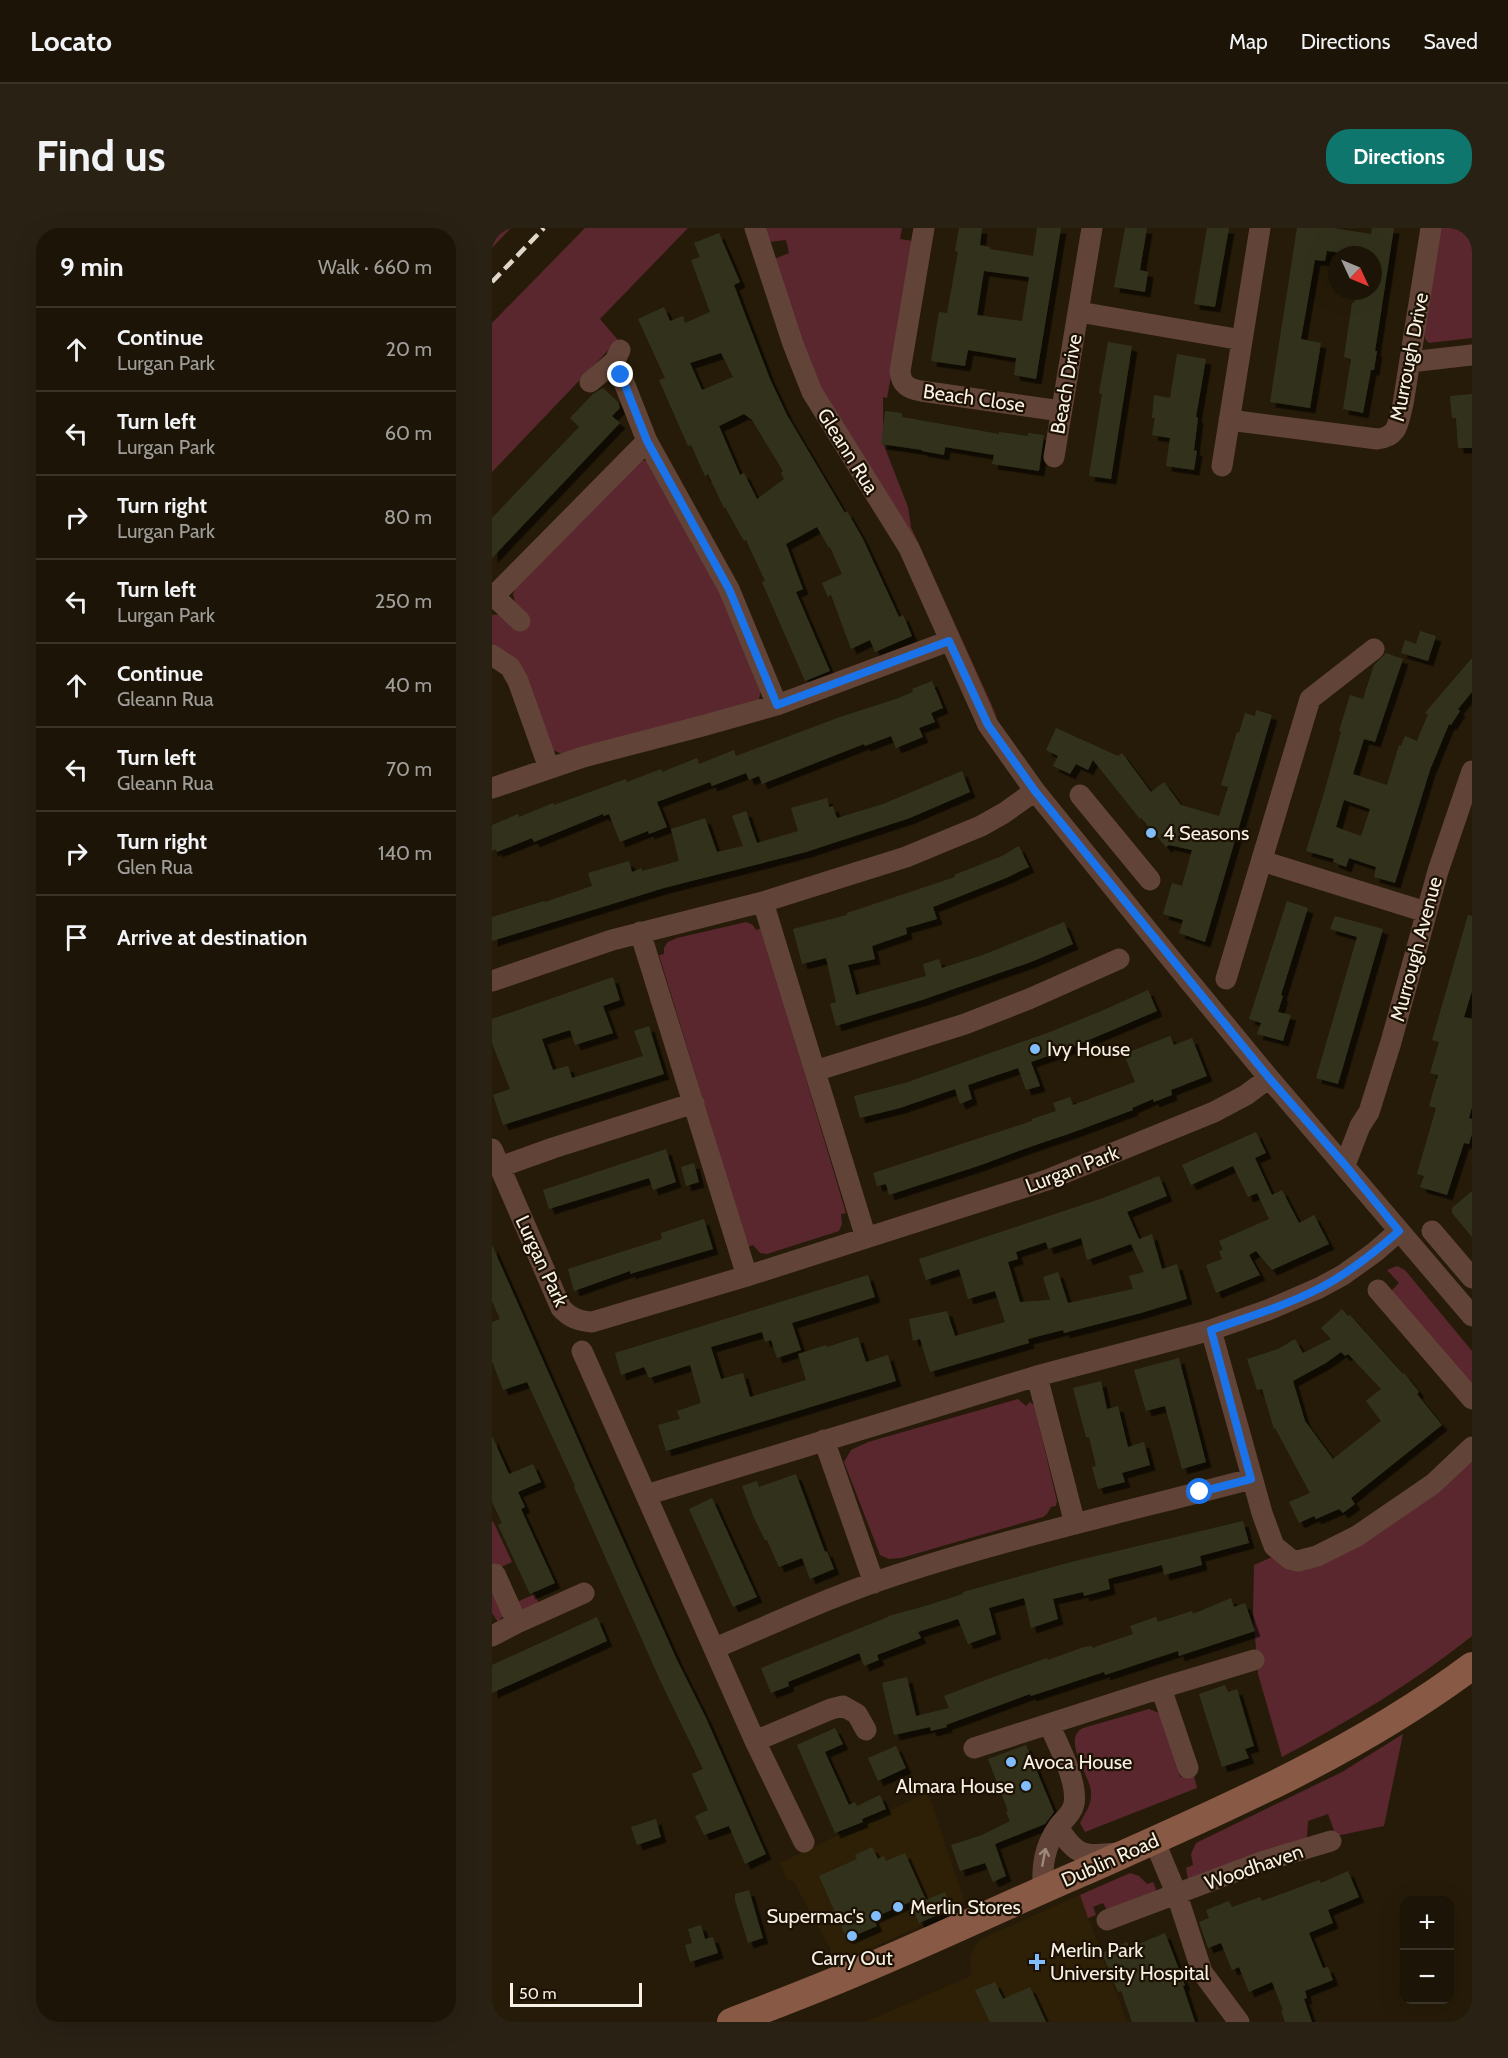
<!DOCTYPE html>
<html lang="en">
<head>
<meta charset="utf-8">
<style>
	body { margin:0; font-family:Cabin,sans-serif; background:#292114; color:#f1f3f6 }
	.controls { position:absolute; right:18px; bottom:18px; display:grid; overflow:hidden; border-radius:12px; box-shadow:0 6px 24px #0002 }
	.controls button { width:54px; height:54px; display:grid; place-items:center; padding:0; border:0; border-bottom:2px solid #3a3328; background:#1c1406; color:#f1f3f6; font:30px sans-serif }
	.compass { position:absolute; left:836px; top:18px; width:54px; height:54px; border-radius:50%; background:#1c1406; box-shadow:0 6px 24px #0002; rotate:134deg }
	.scale { position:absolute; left:18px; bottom:15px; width:132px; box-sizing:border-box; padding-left:6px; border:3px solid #f7f0e4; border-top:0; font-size:16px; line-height:21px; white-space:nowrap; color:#f7f0e4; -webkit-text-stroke:4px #1c1102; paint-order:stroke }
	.stop { position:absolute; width:18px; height:18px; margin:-14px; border:4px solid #1a73e8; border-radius:50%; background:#fff }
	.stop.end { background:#1a73e8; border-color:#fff; box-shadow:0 2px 6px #0008 }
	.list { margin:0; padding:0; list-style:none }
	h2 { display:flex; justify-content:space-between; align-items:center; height:78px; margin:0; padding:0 24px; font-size:26px }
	h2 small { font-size:20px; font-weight:400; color:#a09e9b }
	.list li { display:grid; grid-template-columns:39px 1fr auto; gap:18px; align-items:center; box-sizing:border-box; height:84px; padding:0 24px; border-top:2px solid #3a3328 }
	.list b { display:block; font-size:22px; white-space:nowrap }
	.list p { margin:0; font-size:20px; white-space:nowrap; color:#a09e9b }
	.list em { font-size:20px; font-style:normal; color:#a09e9b }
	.icon { flex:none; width:33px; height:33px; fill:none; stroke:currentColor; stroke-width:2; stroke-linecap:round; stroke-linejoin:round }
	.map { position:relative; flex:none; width:980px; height:1794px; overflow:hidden; border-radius:24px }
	header { display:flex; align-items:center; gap:36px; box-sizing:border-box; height:84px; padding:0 30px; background:#1c1406; border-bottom:2px solid #3a3328 }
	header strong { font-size:28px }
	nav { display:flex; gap:33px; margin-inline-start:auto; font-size:21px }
	.intro { display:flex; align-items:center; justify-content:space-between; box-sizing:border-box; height:144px; padding:0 36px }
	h1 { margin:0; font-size:42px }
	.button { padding:15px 27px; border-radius:24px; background:#0f766e; color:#fff; font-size:21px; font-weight:700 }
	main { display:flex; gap:36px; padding:0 36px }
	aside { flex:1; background:#1c1406; border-radius:24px; box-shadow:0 6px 24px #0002 }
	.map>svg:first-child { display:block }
</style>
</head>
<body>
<header>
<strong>Locato</strong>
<nav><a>Map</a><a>Directions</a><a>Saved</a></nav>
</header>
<div class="intro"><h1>Find us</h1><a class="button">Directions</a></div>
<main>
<aside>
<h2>9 min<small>Walk · 660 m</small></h2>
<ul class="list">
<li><svg class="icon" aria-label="ahead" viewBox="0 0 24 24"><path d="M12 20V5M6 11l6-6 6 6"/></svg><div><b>Continue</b><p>Lurgan Park</p></div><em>20 m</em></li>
<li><svg class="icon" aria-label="left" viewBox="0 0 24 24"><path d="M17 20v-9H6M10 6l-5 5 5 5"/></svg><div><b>Turn left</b><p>Lurgan Park</p></div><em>60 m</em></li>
<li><svg class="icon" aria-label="right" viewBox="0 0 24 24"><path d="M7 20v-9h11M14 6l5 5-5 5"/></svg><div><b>Turn right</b><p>Lurgan Park</p></div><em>80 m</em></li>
<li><svg class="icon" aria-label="left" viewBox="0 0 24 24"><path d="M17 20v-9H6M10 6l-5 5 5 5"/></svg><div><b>Turn left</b><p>Lurgan Park</p></div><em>250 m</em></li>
<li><svg class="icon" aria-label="ahead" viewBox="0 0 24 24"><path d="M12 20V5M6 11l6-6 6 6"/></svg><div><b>Continue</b><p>Gleann Rua</p></div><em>40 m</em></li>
<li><svg class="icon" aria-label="left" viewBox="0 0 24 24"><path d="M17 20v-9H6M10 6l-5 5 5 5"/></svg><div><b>Turn left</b><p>Gleann Rua</p></div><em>70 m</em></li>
<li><svg class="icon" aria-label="right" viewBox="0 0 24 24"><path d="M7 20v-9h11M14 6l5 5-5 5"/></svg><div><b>Turn right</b><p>Glen Rua</p></div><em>140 m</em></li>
<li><svg class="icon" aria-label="arrive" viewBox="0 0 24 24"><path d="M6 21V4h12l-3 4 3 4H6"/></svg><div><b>Arrive at destination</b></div></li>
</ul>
</aside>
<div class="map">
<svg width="980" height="1794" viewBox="0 0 980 1794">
	<defs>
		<filter id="shadow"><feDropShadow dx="5.5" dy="5.5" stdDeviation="0" flood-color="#0009"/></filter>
	</defs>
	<rect width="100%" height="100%" fill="#261b08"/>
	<path fill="#2e2006" d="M436 1564 472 1672 462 1683 351 1733 338 1730 339 1722 302 1654 294 1651 288 1635Z
		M588 1667 635 1794H373L479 1748 478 1730 482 1719 489 1711Z"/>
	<path fill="#5a272f" d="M0 0H19L0 20Z
		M93 0H196L108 91 126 112 0 244V95Z
		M266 0H410L408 11 421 13 423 17 395 170 391 169V215L416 279 419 299 506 491 330 172 282 31 297 25 294 12 277 14Z
		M949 0H980V110L937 115 933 111 932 102Z
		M149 232 155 233 229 364 269 461 267 472 70 526 61 522 0 419V387L10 386 24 379 21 366 23 360Z
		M254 694 261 697 264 702 269 700 354 985 349 986 350 996 347 1003 275 1026 268 1025 261 1017 256 1019 167 727 172 726V720L176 714 185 710Z
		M905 1038 913 1042 980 1123V1158L898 1064 907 1055 895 1042Z
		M526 1171 534 1178 538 1174 542 1177 565 1273 564 1278 559 1279 555 1286 551 1289 409 1330 397 1331 388 1327 352 1234 359 1222 376 1214Z
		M980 1231V1408C921 1455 857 1493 790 1529L766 1446 761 1384 762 1337 780 1329 788 1336 799 1339Z
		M1 1293 20 1334 0 1343V1294Z
		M0 1359 12 1387 6 1394 0 1385Z
		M43 1366 48 1378 30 1383 25 1376 27 1373Z
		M657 1481 667 1485 688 1549 702 1547 705 1560 593 1604 588 1595C593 1584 600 1578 599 1564 598 1547 569 1511 591 1500Z
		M911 1506 892 1598 844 1608 836 1586 816 1593 815 1610 696 1651 694 1640 701 1637 699 1626 704 1615 850 1544Z
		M638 1645 647 1648 655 1656 661 1654 664 1661 663 1663 615 1682 611 1675 601 1679 604 1687 596 1690 588 1667Z"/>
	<path fill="#31331e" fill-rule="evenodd" filter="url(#shadow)" d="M467 0H490L488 17 498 19V21L541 28 545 0H569L544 151 522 147 524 130 476 122 473 138 439 133 447 84 455 85 466 24 463 23ZM492 43 537 49 530 93 485 87Z
		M633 0H655L648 42 656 44 653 64 622 59Z
		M715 0H737L723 79 702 76Z
		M805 0H841L879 6 880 0H902L883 123H885L882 142H879L871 185 851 181 859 131 852 129 860 75H862L864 63H881V27H864L835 23 833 33 823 32 809 111 829 115 818 180 778 174Z
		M227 5 248 54 242 57 251 81 278 151 295 187 353 285 355 283 371 311 407 389 411 387 420 408 383 424 378 412 359 421 339 367 336 369 330 355 350 346 338 319 337 320 325 299 294 316 311 361 304 364 338 443 313 453 270 354 273 353 254 312 252 313 233 279 232 280 216 246 213 248 199 217 196 218 167 152 173 150 146 91 172 79 178 93 191 88 193 95 218 84 199 32 208 29 202 15ZM229 125 241 149 210 162 198 135ZM252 186 260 192 291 243 289 245 292 251 265 271 252 245 248 247 227 198Z
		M616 114 640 118 619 251 597 248 610 166 607 165Z
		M685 126 714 131 704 189 706 190 702 222 705 223 702 242 674 238 678 210 660 207 663 190H660L662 167 678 170Z
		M111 160 126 174 128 180 120 188 128 195 0 330V290L87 199 78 190 101 166Z
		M980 166V220H966L964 190H960L958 168Z
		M393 183 410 185V189L507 206V204L536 208V205L552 207 547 243 500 236 502 227 453 219 452 227 430 223V222L389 216Z
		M928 403 944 408 936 433 909 425 913 412 924 416Z
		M894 425 911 431 883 514 872 511 861 546 895 557 907 517 909 518 913 508 925 513 936 486 933 485 980 430V464L966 481 968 483 959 497 957 496 938 542 903 655 882 649 884 639 857 630 854 639 841 634 842 631 814 623 832 565 849 504 847 503 858 467 871 471 882 437ZM852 572 878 581 869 608 844 599Z
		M440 453 451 480 439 485 443 494 427 500 431 509 404 520 399 508 373 518 372 516 270 556 267 548 257 552 254 545 220 558 218 554 165 574 175 599 157 606 156 603 128 614 117 586 112 588 111 586 42 614 40 610 5 624 4 621 0 623V597L26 586 27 589 61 575 62 577 134 551 135 554 169 541 170 544 205 530 207 536 242 522 244 528 348 489 404 471 421 464 420 461Z
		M764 482 780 487 713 714 687 705 691 692 671 686 680 655 690 658 700 622 677 617 674 619 649 590 648 591 601 532 596 542 584 536 578 546 561 538 566 528 554 522 564 500 626 528 630 525 659 564 672 554 689 577 727 588 736 559 729 557 745 504 747 505 753 485 763 488Z
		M470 543 478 564 418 590 314 624 172 660 0 713V689L52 673 53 674 100 658 96 645 137 633 140 644 150 640V643L187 633 179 601 213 590 225 624 251 618 240 588 254 583 265 615 306 603 299 580 335 570 337 579 341 578 345 590 391 576Z
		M527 618 537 639 514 650 441 679 445 691 414 700 415 706 380 718 383 731 356 737 364 767 434 748 431 736 447 731 450 740 491 727 572 694 581 716 539 734 430 772 344 798 338 776 344 774 334 730 310 736 301 701 355 687V685L463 649 462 647 510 628Z
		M795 673 816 680 789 767 791 768 786 784 799 787 791 813 765 806 769 795 757 791Z
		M976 687 980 688V763L972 789 980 791V879L977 890 980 891V906L977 916 972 915 955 967 928 959 932 948 925 946 944 880 937 878 946 847 938 845 947 814 940 812Z
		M843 688 891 701 846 856 824 850 865 709 838 701Z
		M121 749 128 772 111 778 121 805 83 817 78 802 50 811 61 842 76 838 80 850 151 828 142 803 157 798 172 846 11 897 1 867 18 861 0 815V791Z
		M656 762 665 783 571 823 539 834 548 858 534 862 526 840 476 857 480 871 468 876 463 861 408 880 368 890 362 868 413 855 558 804 612 782Z
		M678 808 682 817 700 810 715 848 679 862 680 867 662 874 661 871 640 880 641 882 582 904 532 921 489 937 397 967 394 956 385 958 381 945 540 893V891L564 883 561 875 578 869 581 877 643 854 632 826Z
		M764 904 774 925 763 930 780 967 790 962 807 995 822 987 837 1016 780 1042 764 1023 757 1027 768 1047 724 1065 714 1037 730 1031 727 1023 731 1022 727 1013 777 991 765 965 756 969 741 938 699 957 690 937Z
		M174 921 184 954 161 962 157 950 57 981 51 962Z
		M202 935 207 954 194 958 189 939Z
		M667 948 675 968 635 984 647 1011 660 1006 670 1041 685 1036 695 1071 649 1085 572 1105 571 1102 536 1111 537 1115 438 1144 428 1111 421 1113 417 1091 455 1083 463 1108 513 1094 503 1063 476 1071 467 1041 434 1052 427 1031 611 970ZM589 1010 595 1032 639 1016 652 1044 637 1048 641 1061 576 1075 566 1044 551 1049 558 1072 528 1074 516 1034 526 1031 524 1024 554 1014 556 1021Z
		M980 963V1009L960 985V980Z
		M212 991 221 1021 138 1046V1043L82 1063 76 1041 170 1011 169 1005Z
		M0 1017 96 1234 185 1432 214 1490 274 1626 253 1636 237 1598 212 1607 203 1588 216 1582 200 1546 211 1541 168 1452 82 1259 83 1258 35 1154 11 1162 0 1133V1094L8 1091 0 1073Z
		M376 1047 383 1069 300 1095 309 1122 285 1130 279 1112 273 1114 270 1104 219 1119 229 1151 251 1145 258 1169 314 1152 306 1126 334 1117 335 1119 366 1109 374 1134 396 1127 404 1153 174 1223 166 1197 188 1191 185 1183 209 1175 198 1137 157 1150 152 1139 129 1147 123 1125Z
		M850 1081 856 1088 858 1087 911 1146 912 1145 927 1164 925 1166 950 1197 859 1270 863 1276 851 1285 847 1281 824 1291 822 1288 807 1295 797 1274 818 1265 783 1200 782 1201 770 1161 765 1162 755 1131 786 1121 803 1111 811 1125 839 1111 829 1100ZM849 1124 853 1128 856 1126 889 1161 874 1173 889 1193 841 1231 813 1193 801 1153 834 1135Z
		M687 1130 714 1234 690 1241 673 1178 654 1183 642 1142Z
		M609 1153 615 1181 626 1178 636 1219 652 1214 658 1237 630 1245 633 1254 606 1261 600 1239 604 1238 597 1209H594L581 1160Z
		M0 1208 17 1246 41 1236 49 1254 26 1264 33 1279 29 1281 63 1355 38 1366 6 1297 10 1295 0 1274Z
		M304 1246 333 1324 335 1323 342 1341 318 1351 310 1330 287 1339 275 1312H273L262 1290 250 1258 265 1253 267 1259Z
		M220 1270 265 1369 241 1379 197 1281Z
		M751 1293 757 1315 708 1328 710 1337 672 1347 670 1337 616 1351 618 1361 592 1368 591 1364 561 1371 566 1391 539 1400 532 1370 497 1380 504 1406 476 1416 466 1391 426 1404 429 1410 385 1427 387 1432 372 1438 367 1425 296 1454 297 1458 279 1465 269 1440 396 1389V1388L430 1379 471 1366V1364L579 1334Z
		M739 1370 742 1379 753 1375 763 1403 687 1428 686 1423 613 1447 612 1444 539 1468 538 1466 454 1497 455 1499 439 1503 438 1499 402 1507 390 1455 415 1449 424 1488 457 1480 452 1468 507 1447 555 1430 556 1432 592 1419 600 1418V1420L641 1406 638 1398 664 1389 666 1394 700 1383 701 1386Z
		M105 1389 115 1413 0 1465V1437Z
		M733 1457 736 1464 745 1461 762 1518 753 1521 757 1530 730 1539 707 1466Z
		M343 1500 351 1516 333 1524 357 1577 363 1574 365 1578 388 1567 394 1581 370 1591 371 1594 343 1605 305 1517Z
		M534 1517 562 1584 553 1596 503 1616 514 1648 501 1654 493 1635 468 1643 459 1617 490 1607 518 1593 514 1584 516 1583 496 1531Z
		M404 1518 414 1540 386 1553 376 1530Z
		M164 1591 169 1609 145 1617 139 1599Z
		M380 1619 386 1631 392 1628 394 1633 413 1625 434 1672 453 1664 460 1681 427 1695 418 1674 381 1690 385 1698 355 1711 327 1648 365 1631 363 1627Z
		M856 1643 867 1669 836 1682 841 1695 817 1705 831 1740 836 1739 841 1752 813 1763 815 1770 812 1771 820 1794H793L789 1783 791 1782 780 1754 757 1764 747 1739 740 1742 729 1715 716 1720 707 1694 717 1690 714 1682 737 1673 740 1679 768 1669 770 1673 827 1652 829 1655Z
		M257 1662 271 1710 256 1715 243 1672V1666Z
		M209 1697 213 1711 221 1709 226 1725 198 1734 193 1717 200 1715 196 1701Z
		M673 1705 693 1757 691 1758 703 1794H640L629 1763 626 1764 610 1725 635 1714 637 1720Z
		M503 1754 511 1771 538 1759 554 1794H498L483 1762Z"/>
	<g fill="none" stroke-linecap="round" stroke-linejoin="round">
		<path stroke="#614437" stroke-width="21" d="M263 0 301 116 320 164 417 320 496 497 543 563 679 731 777 850 980 1088
			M432 0 408 143C409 157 417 161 429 163L569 183
			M587 84 750 112
			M123 133 124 142 129 147 155 213 237 361 285 477
			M918 134 980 127
			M98 154 123 133 128 122
			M737 192 885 211C907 209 906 194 911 176L939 0
			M562 229 600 0
			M730 238 768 0
			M2 368 28 393
			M0 370 155 213
			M0 427 18 439 26 453 57 540
			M0 560 91 529 210 498 285 477 457 413
			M588 567 658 652
			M770 633 934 684
			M271 674 374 1010
			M148 704 255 1048
			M734 751 818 471 882 421
			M0 753 120 712 271 674 414 629 489 598 512 585 543 563
			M323 843 473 796 537 771 627 731
			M0 921 69 1080C78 1090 87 1093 100 1094L255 1048 555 952 722 884 754 867 777 850
			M853 937 868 898 877 884 899 814 946 643 980 543
			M8 939 61 920 202 875
			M940 1003 980 1050
			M886 1062 980 1171
			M719 1102 770 1285 782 1318 798 1331 806 1333 825 1328 865 1308 941 1256 980 1219
			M90 1123 263 1513 312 1614
			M545 1148 583 1296
			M332 1212 382 1355
			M154 1267 545 1148 719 1102 776 1082 827 1060 851 1047 883 1024 907 1003
			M3 1346 25 1395
			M0 1408 25 1395 92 1365
			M223 1420C283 1395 342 1367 404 1347 521 1309 641 1282 759 1251
			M669 1460 696 1540
			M263 1513 339 1481 351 1478 365 1486 374 1502
			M482 1520 669 1460 762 1432
			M566 1599C584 1628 592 1629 625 1625
			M662 1612 685 1667 710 1744 747 1794
			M551 1661C550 1638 552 1619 566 1599 571 1592 580 1586 582 1576 586 1553 566 1517 557 1496
			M615 1692 769 1634 839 1613"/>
		<path stroke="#885944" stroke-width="28" d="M239 1794C275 1780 312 1766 348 1751 429 1718 508 1680 589 1645 724 1585 861 1527 980 1438"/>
		<path stroke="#ded7ca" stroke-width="4.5" stroke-dasharray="12 6" stroke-linecap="butt" d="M0 54 52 0"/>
	</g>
	<defs><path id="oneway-shaft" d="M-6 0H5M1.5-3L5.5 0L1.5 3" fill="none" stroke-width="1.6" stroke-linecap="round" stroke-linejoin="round" transform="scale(1.5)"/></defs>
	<use stroke="#9d897c" href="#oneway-shaft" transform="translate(552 1629) rotate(-79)"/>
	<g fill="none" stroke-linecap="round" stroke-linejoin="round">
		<path stroke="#1a73e8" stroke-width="8" d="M129 147 155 213 237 361 285 477 457 413 496 497 543 563 777 850 853 937 907 1003C882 1025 857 1045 828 1060 793 1078 756 1089 719 1102L759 1251 708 1264"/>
	</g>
	<g fill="#80bdfa" stroke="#1c1102" stroke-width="2">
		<circle cx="659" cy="605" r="6"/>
		<circle cx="543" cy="821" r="6"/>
		<circle cx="519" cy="1534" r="6"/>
		<circle cx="534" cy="1558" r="6"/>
		<circle cx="406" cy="1679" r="6"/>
		<circle cx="384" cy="1688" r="6"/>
		<circle cx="360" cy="1708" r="6"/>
		<path d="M542 1725h6v6h6v6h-6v6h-6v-6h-6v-6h6z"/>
	</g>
	<g text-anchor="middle" stroke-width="4.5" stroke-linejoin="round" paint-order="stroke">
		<g font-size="20" fill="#f7f0e4" stroke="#1c1102">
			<text transform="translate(917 129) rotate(-79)" y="7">Murrough Drive</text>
			<text transform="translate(574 156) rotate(-80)" y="7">Beach Drive</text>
			<text transform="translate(482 170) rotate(8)" y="7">Beach Close</text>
			<text transform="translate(356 223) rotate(58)" y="7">Gleann Rua</text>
			<text transform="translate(924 721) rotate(-75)" y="7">Murrough Avenue</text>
			<text transform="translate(580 941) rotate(-21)" y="7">Lurgan Park</text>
			<text transform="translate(50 1033) rotate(65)" y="7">Lurgan Park</text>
			<text transform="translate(618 1632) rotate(-24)" y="7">Dublin Road</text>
			<text transform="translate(762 1639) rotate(-19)" y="7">Woodhaven</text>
		</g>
		<g font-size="20" fill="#f7f0e4" stroke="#1c1102" text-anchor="start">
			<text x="671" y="612">4 Seasons</text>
			<text x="555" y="828">Ivy House</text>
			<text x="531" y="1541">Avoca House</text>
			<text x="522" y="1565" text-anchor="end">Almara House</text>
			<text x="418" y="1686">Merlin Stores</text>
			<text x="372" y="1695" text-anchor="end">Supermac's</text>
			<text x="558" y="1729">Merlin Park<tspan x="558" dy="23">University Hospital</tspan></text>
			<text x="360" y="1737" text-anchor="middle">Carry Out</text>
		</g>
	</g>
</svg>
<div class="controls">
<button>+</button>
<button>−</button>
</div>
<svg class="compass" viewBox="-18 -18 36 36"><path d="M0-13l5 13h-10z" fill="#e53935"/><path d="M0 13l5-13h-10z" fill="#a09e9b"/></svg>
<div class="scale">50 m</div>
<div class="stop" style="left:708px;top:1264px"></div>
<div class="stop end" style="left:129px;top:147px"></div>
</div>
</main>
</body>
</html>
